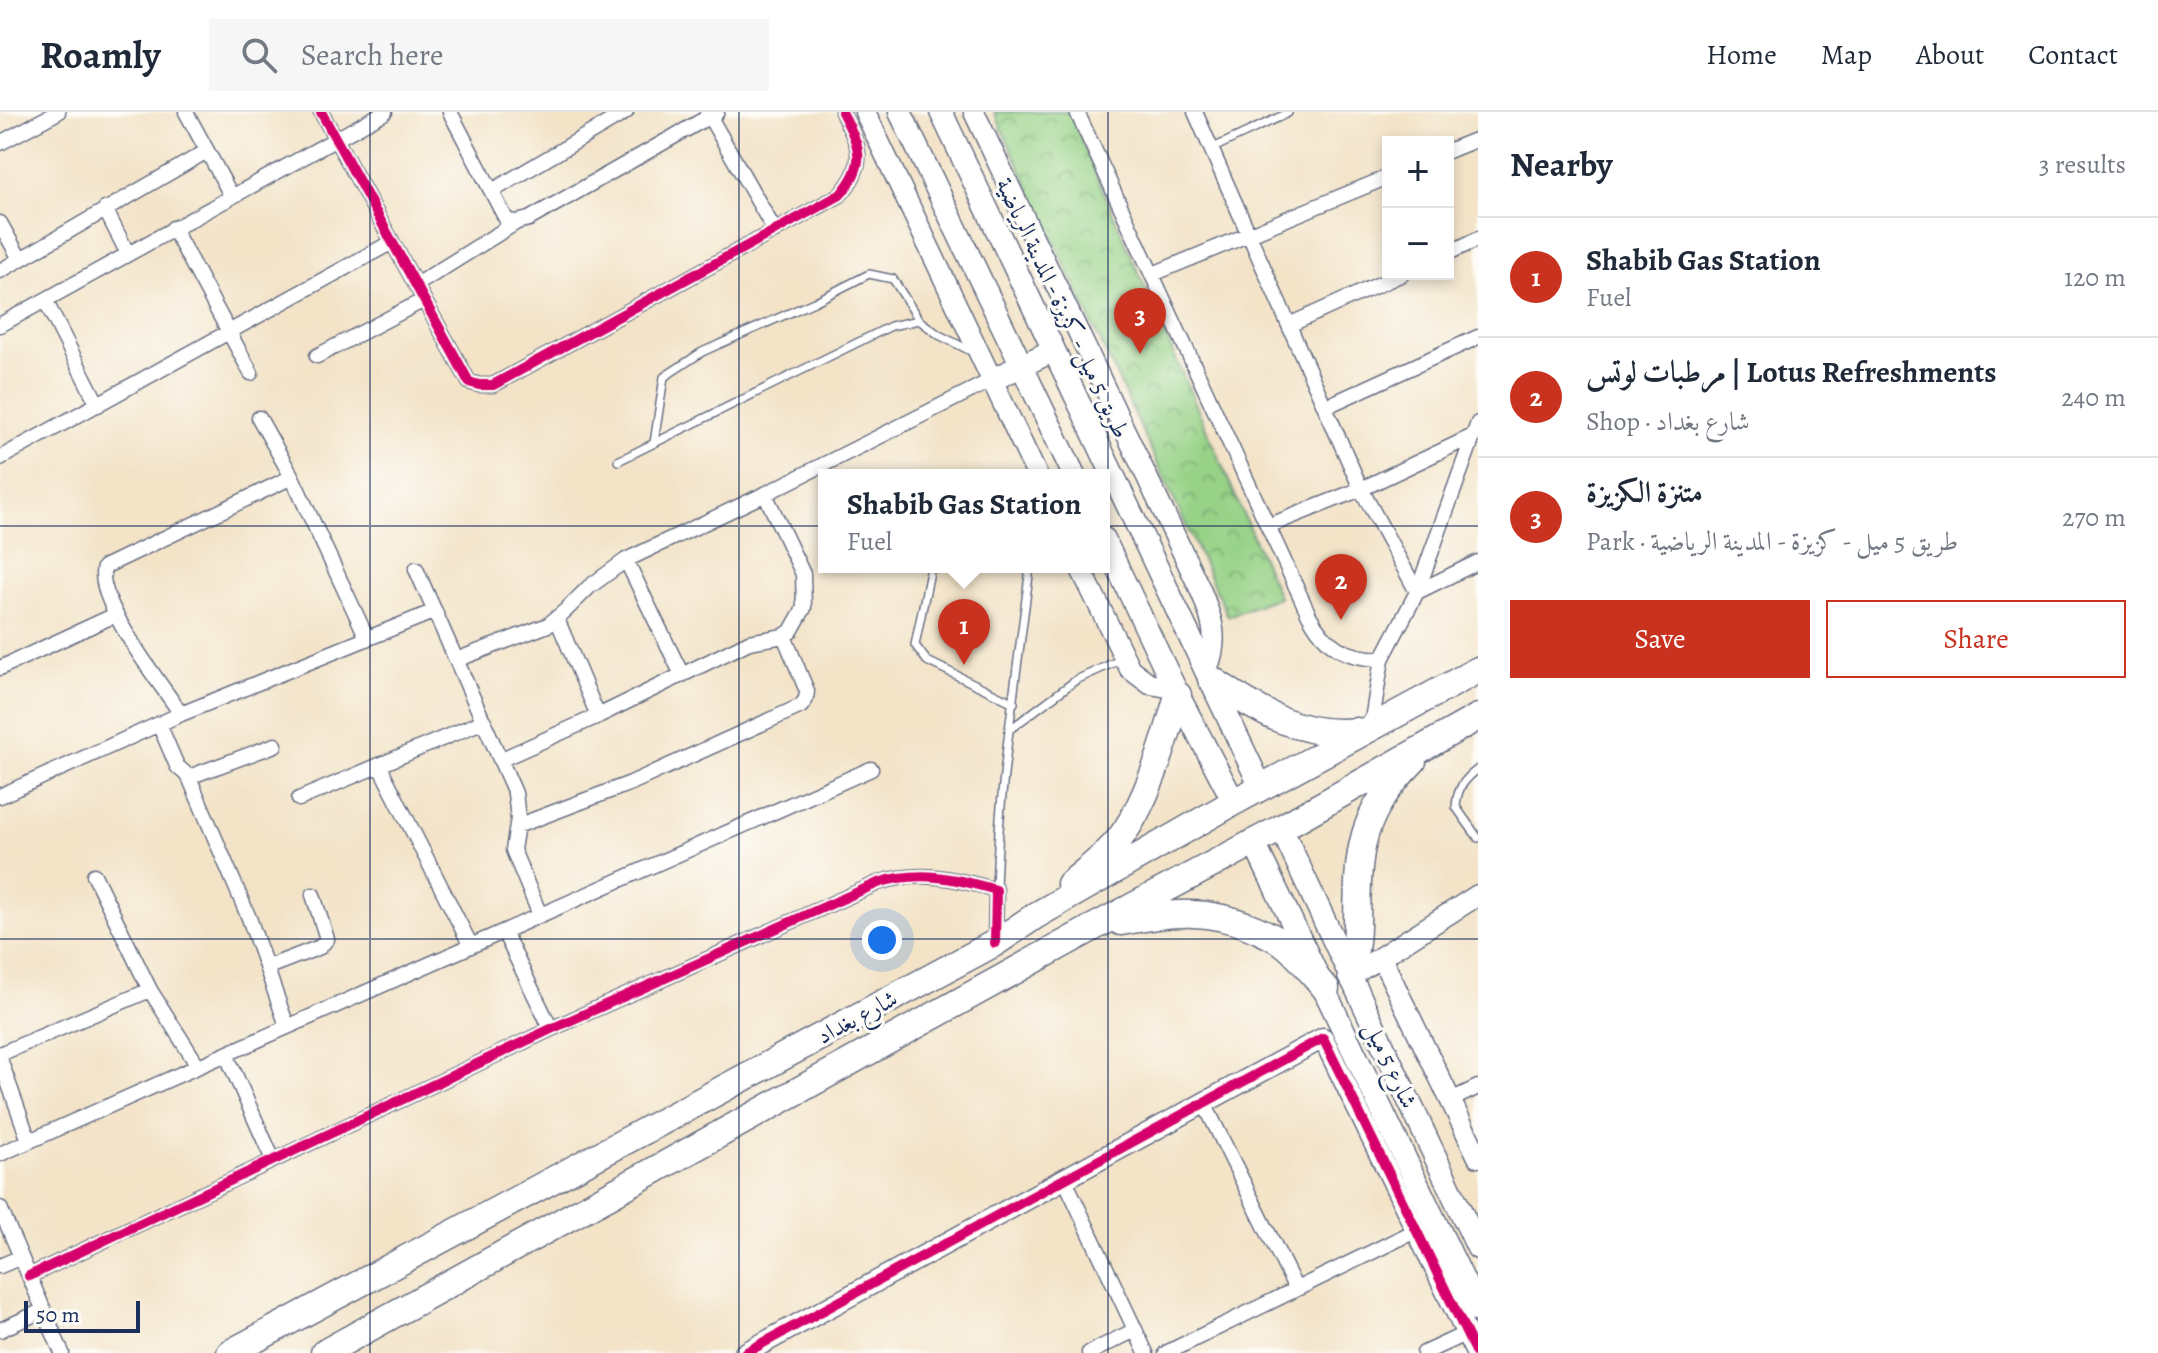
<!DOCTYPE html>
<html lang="en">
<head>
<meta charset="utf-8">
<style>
	body { margin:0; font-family:Alegreya,Amiri,serif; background:#f6f6f7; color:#1f2937 }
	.controls { position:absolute; right:24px; top:24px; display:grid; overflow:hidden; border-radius:0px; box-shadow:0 4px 12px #0003 }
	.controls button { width:72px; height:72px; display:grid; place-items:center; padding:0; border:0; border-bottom:2px solid #e0e1e3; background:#fff; color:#1f2937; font:40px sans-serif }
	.scale { position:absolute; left:24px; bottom:20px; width:116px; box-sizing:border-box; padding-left:8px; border:4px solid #1b2f5e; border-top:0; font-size:22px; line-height:28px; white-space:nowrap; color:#1b2f5e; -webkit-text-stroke:6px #fdfcf7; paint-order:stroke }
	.you { position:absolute; left:882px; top:828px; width:28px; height:28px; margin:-20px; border:6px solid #fff; border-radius:50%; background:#1a73e8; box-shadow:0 0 0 12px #1a73e833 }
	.badge { display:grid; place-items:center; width:52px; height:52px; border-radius:50%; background:#c8321e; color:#fff; font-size:26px; font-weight:700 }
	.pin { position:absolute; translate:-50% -66px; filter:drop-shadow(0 2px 4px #0008) }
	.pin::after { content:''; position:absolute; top:42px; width:28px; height:24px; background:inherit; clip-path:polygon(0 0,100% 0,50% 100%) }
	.popup { position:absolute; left:818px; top:357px; width:292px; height:104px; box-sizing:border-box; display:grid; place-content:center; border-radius:0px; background:#fff; filter:drop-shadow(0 2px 6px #0005); font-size:26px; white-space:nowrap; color:#747a83 }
	.popup b { font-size:30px; color:#1f2937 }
	.popup::after { content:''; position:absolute; left:50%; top:100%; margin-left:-16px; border:16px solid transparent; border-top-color:#fff }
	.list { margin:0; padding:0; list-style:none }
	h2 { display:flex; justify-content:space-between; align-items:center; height:104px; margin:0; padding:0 32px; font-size:34px }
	h2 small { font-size:26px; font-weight:400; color:#747a83 }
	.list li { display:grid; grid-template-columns:52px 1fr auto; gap:24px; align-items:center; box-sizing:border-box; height:120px; padding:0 32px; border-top:2px solid #e0e1e3 }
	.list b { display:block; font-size:30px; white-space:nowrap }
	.list p { margin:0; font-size:26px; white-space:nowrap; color:#747a83 }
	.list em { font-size:26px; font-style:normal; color:#747a83 }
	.actions { display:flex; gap:16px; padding:24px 32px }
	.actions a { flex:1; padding:18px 0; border:2px solid #c8321e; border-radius:0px; text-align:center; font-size:28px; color:#c8321e }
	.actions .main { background:#c8321e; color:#fff }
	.icon { flex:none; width:44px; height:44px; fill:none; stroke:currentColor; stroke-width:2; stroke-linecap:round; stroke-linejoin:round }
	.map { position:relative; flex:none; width:1478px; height:1241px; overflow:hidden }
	header { display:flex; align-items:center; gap:48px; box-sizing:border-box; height:112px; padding:0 40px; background:#fff; border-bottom:2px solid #e0e1e3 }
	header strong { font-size:38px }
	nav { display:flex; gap:44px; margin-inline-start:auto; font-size:28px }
	.search { width:560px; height:72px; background:#f6f6f7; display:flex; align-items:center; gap:20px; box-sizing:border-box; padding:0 28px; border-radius:0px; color:#747a83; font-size:30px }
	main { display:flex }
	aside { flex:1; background:#fff }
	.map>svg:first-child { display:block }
</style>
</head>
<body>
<header>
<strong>Roamly</strong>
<div class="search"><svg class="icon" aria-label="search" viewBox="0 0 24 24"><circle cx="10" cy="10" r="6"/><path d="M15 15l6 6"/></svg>Search here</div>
<nav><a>Home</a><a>Map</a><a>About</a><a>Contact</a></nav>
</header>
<main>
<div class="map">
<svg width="1478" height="1241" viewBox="0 0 1478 1241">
	<defs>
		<pattern id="park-crowns" width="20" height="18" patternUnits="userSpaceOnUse" patternTransform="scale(2)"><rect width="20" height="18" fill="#97d287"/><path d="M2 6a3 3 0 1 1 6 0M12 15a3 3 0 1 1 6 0" fill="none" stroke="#7aab72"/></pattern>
	</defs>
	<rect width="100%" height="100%" fill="#fdfcf7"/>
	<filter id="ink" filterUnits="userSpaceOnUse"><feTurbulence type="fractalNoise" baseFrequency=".0125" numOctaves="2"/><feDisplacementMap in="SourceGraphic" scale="16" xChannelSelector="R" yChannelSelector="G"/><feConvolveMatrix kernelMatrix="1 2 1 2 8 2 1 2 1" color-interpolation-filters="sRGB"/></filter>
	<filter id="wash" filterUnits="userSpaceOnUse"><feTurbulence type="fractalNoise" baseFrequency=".006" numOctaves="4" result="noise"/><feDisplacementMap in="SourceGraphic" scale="32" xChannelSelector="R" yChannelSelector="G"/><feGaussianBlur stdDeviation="1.8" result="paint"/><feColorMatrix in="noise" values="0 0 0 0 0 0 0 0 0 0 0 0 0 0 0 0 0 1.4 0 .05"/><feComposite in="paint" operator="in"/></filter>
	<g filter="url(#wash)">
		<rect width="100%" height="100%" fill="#f3e3c7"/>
		<path fill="url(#park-crowns)" stroke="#598072" stroke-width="2" d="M994 0H1069L1279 485 1228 504Z"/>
	</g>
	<g filter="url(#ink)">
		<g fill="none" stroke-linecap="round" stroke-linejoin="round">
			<defs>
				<path id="lane" d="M1211 37 1288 1
					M654 331 664 265 702 240 814 190 869 162 893 167 919 208
					M618 349 891 214 919 208 939 223 975 241
					M931 455 915 533 927 549 1014 591
					M1009 618 1076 568 1122 547
					M1478 657C1464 668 1457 676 1456 695L1478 726
					M996 778C999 670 1017 562 1030 455"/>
				<path id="street" d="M186 0 231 83
					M321 0 469 270 479 273H493L840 83C868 51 860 35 842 0
					M450 0 507 109 517 110 529 107 717 0
					M707 0 775 119
					M1077 0 1309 503C1326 535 1346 546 1382 547L1417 480 1478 450
					M1195 0 1361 377 1417 480
					M0 31 58 0
					M1448 39 1478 27
					M492 79 626 0
					M105 97 128 142
					M0 111 20 147
					M173 116 251 261
					M1448 141 1478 127
					M0 159 207 39
					M1153 162 1388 65
					M416 173 517 110
					M45 188 98 293
					M0 213 385 0
					M1289 213 1402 162
					M317 244 424 188
					M1325 295 1478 225
					M259 306 292 365 367 526
					M0 346 392 130
					M1268 414 1361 377 1473 324
					M626 448 682 563
					M416 457 515 681 518 706 513 738 540 803
					M1417 480 1478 311
					M557 507 598 604
					M456 548 548 513 565 499 589 475 626 448 765 382 992 268
					M0 556 115 503
					M181 602C162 573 94 488 104 455L292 365
					M159 612 177 654 189 665 249 806 287 914
					M1371 614 1382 547
					M502 647 598 604 749 530 784 524 791 519 804 496 803 462 765 382
					M379 653 471 834
					M189 665 275 633
					M0 684 181 602 435 499
					M299 687 484 609
					M517 714 631 671 801 594 806 587 807 579 784 524
					M94 763 150 878 198 954
					M504 820 551 917
					M268 855 320 835 327 827 313 783
					M0 942 150 878
					M226 942 273 1048
					M0 947 29 1029
					M1451 988 1478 975
					M1203 989 1296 1177
					M0 1042 871 657
					M1064 1066 1146 1241
					M0 1096 62 1241
					M0 1154 21 1145
					M29 1164 551 917 878 771C920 758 955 766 996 778L995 831
					M0 1218 44 1198
					M1089 1241 1135 1218
					M1166 1241 1417 1118
					M1424 1241 1467 1221"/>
				<path id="secondary" d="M865 0 1037 363
					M974 0 1200 477C1212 506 1220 527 1207 557
					M1080 455 1130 557 1150 572 1174 576
					M1381 845 1478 1045
					M1351 864 1478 783
					M745 1241 1323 926 1476 1241"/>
				<path id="primary" d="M900 0 1074 363
					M941 0 1261 675
					M992 268 1054 238
					M1104 427 1178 583 1234 690
					M1281 716 1478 1136
					M1254 731 1478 1199"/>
				<path id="highway" d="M1211 567C1256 598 1300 626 1357 619
					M1070 772C1085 759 1103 746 1116 731 1146 696 1166 627 1178 583
					M1121 810C1172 801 1206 795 1256 817 1267 822 1279 827 1288 835 1302 847 1314 864 1326 877
					M1351 864C1353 848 1357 831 1357 814 1358 739 1357 706 1413 649
					M230 1241 995 831 1035 804 1234 690 1478 558
					M324 1241 1094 815 1281 716 1478 605"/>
			</defs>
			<use href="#lane" stroke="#676e83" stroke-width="10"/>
			<use href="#street" stroke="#676e83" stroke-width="17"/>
			<use href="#secondary" stroke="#676e83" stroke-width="23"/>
			<use href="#primary" stroke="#676e83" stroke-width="25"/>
			<use href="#highway" stroke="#676e83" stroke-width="29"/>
			<use href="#lane" stroke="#fff" stroke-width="7"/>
			<use href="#street" stroke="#fff" stroke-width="14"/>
			<use href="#secondary" stroke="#fff" stroke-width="20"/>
			<use href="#primary" stroke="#fff" stroke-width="22"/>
			<use href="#highway" stroke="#fff" stroke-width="26"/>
			<defs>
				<path id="cycleway" d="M321 0 469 270 479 273H493L840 83C868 51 860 35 842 0
					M29 1164 551 917 878 771C920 758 955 766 996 778L995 831
					M745 1241 1323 926 1476 1241"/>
			</defs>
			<use href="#cycleway" stroke="#fdfcf7" stroke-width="15"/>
			<use href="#cycleway" stroke="#d6006c" stroke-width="10"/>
		</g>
	</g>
	<path fill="none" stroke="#1b2f5e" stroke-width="2" stroke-opacity="0.55" d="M370 0V1241M739 0V1241M1108 0V1241M0 414H1478M0 827H1478"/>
	<g text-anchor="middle" stroke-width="6" stroke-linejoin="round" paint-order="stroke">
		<g font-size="24" fill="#1b2f5e" stroke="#fdfcf7">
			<text transform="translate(1063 196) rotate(65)" y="8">طريق 5 ميل - كزيزة - المدينة الرياضية</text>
			<text transform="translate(857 905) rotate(-28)" y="8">شارع بغداد</text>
			<text transform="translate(1391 953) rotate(65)" y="8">شارع 5 ميل</text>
		</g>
	</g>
</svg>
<div class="controls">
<button>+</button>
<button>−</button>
</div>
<div class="scale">50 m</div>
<div class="you"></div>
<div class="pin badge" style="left:964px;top:553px">1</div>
<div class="popup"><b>Shabib Gas Station</b>Fuel</div>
<div class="pin badge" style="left:1341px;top:508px">2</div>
<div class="pin badge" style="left:1140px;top:242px">3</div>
</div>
<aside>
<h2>Nearby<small>3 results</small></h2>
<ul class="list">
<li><span class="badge">1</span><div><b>Shabib Gas Station</b><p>Fuel</p></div><em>120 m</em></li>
<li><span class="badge">2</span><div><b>مرطبات لوتس | Lotus Refreshments</b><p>Shop · شارع بغداد</p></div><em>240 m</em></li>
<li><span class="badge">3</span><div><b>متنزة الكزيزة</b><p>Park · طريق 5 ميل - كزيزة - المدينة الرياضية</p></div><em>270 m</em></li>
</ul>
<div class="actions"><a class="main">Save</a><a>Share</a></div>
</aside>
</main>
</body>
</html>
